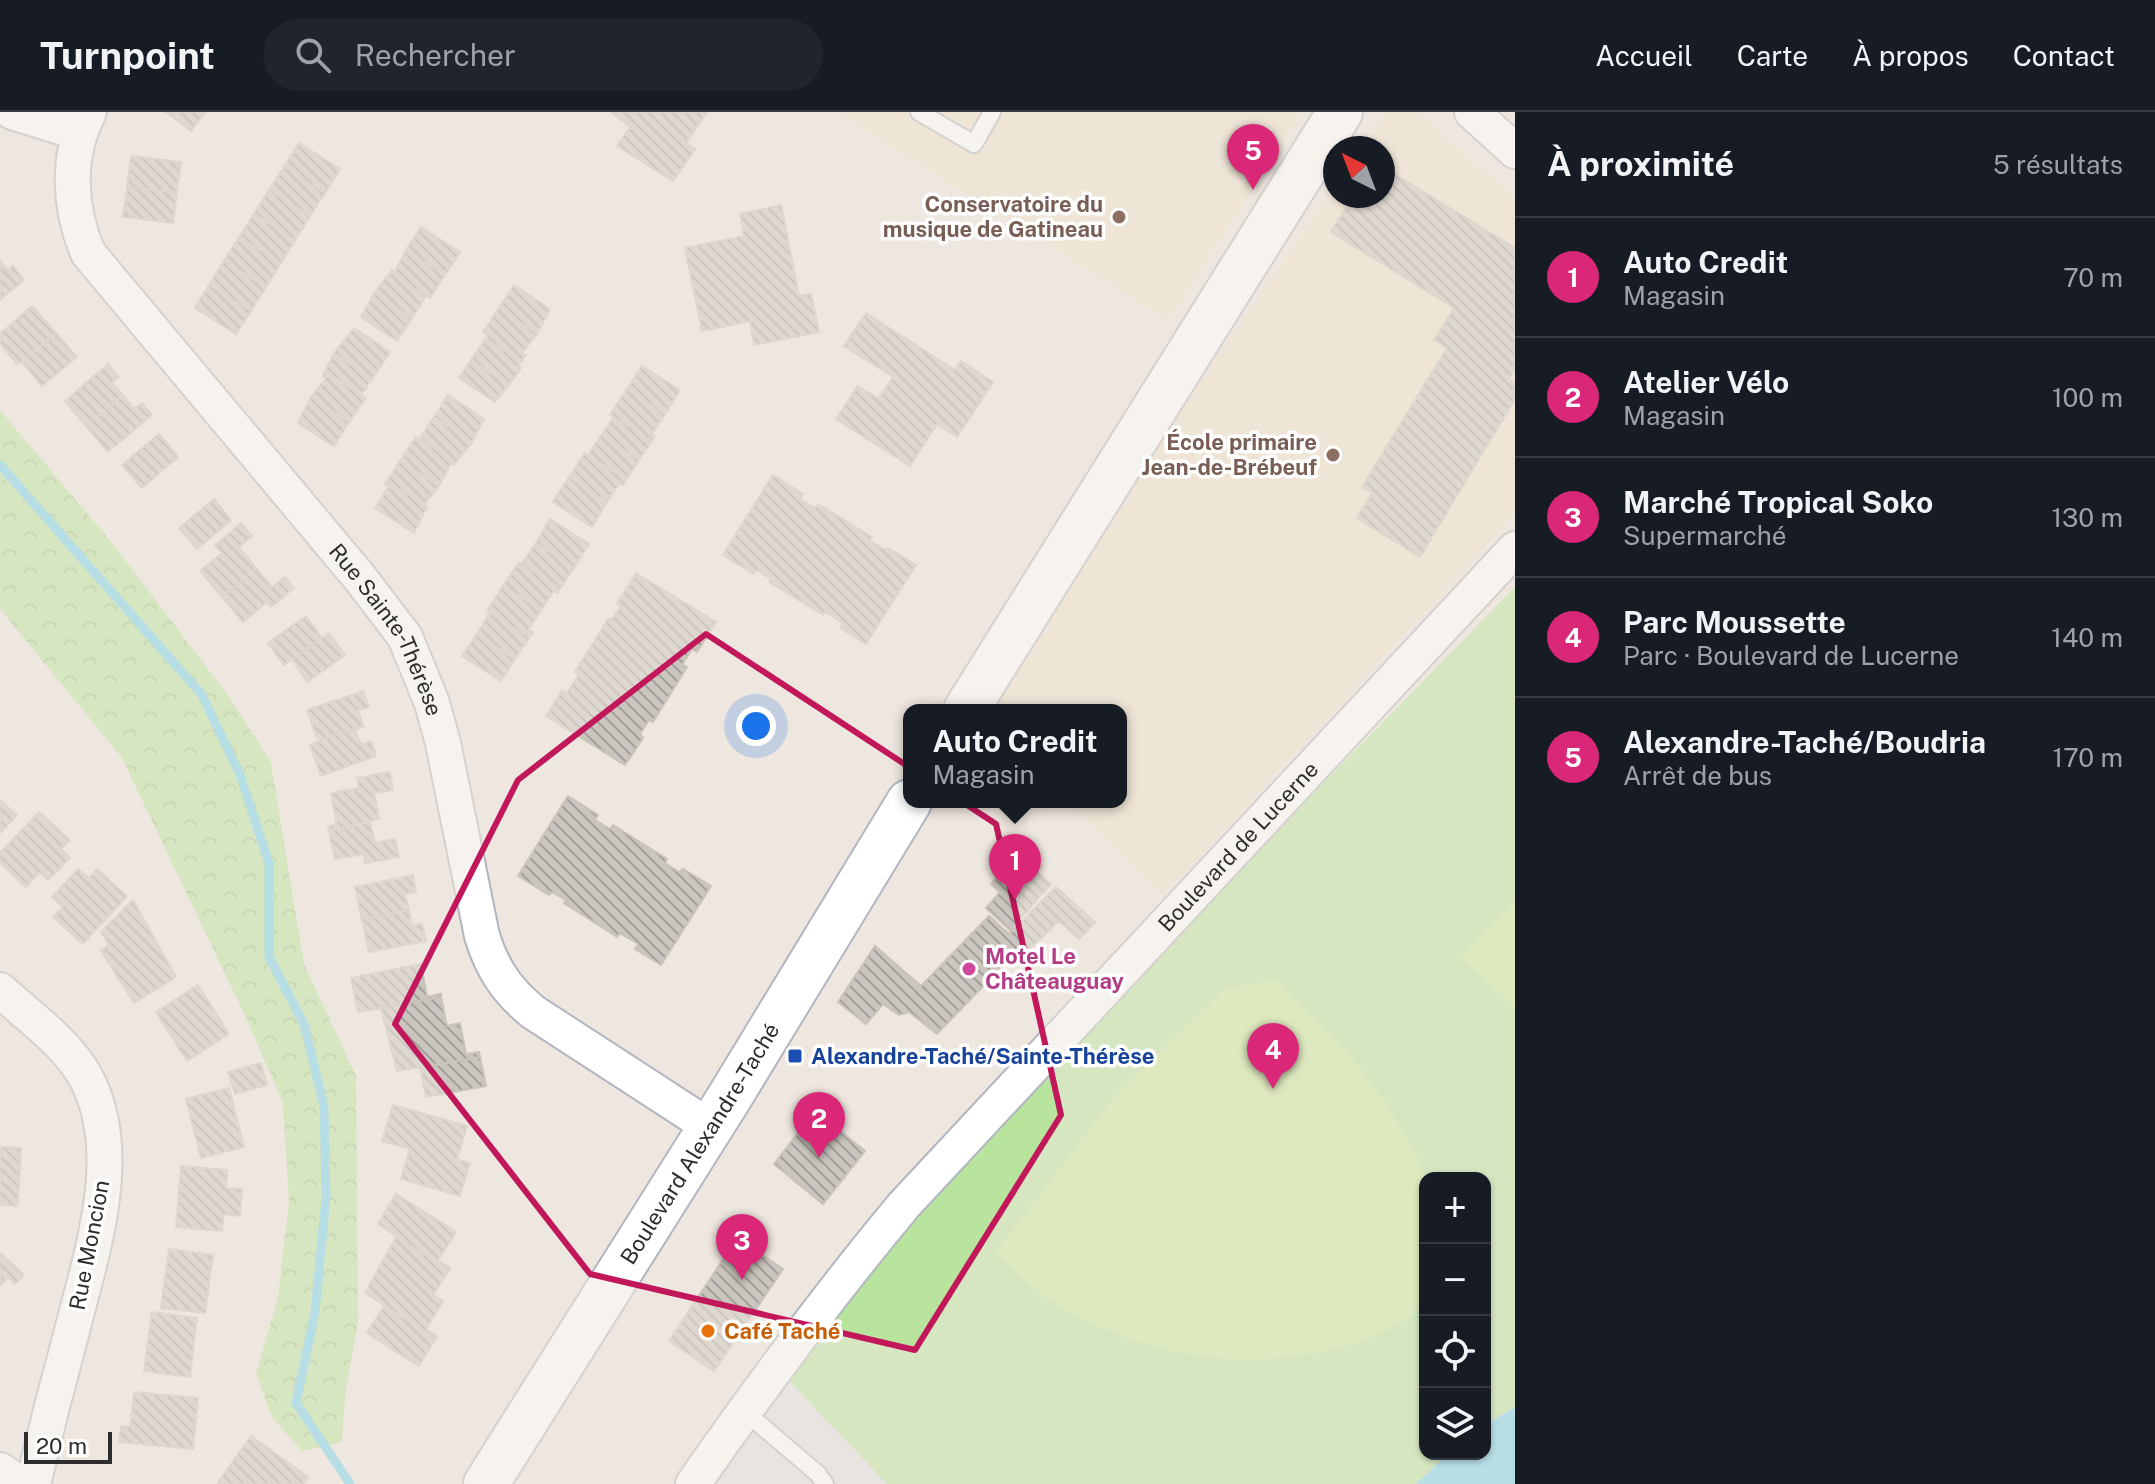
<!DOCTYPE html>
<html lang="fr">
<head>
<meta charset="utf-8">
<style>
	body { margin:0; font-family:"Public Sans",sans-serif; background:#20242c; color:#f1f3f6 }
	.controls { position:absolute; right:24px; bottom:24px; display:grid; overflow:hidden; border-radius:16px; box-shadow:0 2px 6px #0004 }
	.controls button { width:72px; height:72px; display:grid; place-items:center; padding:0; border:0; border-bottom:2px solid #363941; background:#171b24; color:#f1f3f6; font:40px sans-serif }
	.compass { position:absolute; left:1323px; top:24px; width:72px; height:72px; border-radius:50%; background:#171b24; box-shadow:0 2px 6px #0004; rotate:318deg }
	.scale { position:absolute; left:24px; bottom:20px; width:88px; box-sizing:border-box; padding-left:8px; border:4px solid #2d2d2d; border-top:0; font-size:22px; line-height:28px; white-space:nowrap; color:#2d2d2d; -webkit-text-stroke:6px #fff; paint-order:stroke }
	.you { position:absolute; left:756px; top:614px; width:28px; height:28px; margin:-20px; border:6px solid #fff; border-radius:50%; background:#1a73e8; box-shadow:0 0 0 12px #1a73e833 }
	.badge { display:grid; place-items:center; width:52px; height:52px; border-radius:50%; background:#db2777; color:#fff; font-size:26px; font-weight:700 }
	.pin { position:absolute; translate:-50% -66px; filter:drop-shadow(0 2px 4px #0008) }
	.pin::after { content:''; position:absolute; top:42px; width:28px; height:24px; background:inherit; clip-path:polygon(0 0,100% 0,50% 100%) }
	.popup { position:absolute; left:903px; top:592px; width:224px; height:104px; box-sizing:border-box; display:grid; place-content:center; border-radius:16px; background:#171b24; filter:drop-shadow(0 2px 6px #0005); font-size:26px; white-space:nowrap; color:#9ea1a6 }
	.popup b { font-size:30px; color:#f1f3f6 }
	.popup::after { content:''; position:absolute; left:50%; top:100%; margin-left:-16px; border:16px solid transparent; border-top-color:#171b24 }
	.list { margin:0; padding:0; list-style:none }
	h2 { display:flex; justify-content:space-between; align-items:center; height:104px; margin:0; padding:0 32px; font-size:34px }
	h2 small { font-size:26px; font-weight:400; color:#9ea1a6 }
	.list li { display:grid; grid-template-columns:52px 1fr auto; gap:24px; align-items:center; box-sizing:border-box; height:120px; padding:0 32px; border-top:2px solid #363941 }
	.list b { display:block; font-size:30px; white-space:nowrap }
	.list p { margin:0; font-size:26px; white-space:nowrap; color:#9ea1a6 }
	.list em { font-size:26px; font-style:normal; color:#9ea1a6 }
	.icon { flex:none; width:44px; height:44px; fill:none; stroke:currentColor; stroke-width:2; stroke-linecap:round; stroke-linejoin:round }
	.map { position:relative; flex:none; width:1515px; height:1372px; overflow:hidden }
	header { display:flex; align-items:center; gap:48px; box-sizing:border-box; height:112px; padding:0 40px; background:#171b24; border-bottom:2px solid #363941 }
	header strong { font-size:38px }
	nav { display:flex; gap:44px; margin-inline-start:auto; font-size:28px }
	.search { width:560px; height:72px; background:#20242c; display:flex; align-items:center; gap:20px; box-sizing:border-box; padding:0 28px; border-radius:44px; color:#9ea1a6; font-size:30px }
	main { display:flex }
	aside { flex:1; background:#171b24 }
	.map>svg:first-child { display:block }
</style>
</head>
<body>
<header>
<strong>Turnpoint</strong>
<div class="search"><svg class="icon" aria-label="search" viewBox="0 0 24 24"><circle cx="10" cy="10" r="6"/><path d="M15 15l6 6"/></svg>Rechercher</div>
<nav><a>Accueil</a><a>Carte</a><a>À propos</a><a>Contact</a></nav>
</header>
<main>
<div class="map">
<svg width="1515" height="1372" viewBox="0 0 1515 1372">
	<defs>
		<pattern id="forest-crowns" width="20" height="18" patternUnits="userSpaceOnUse" patternTransform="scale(2)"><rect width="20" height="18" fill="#b8e49d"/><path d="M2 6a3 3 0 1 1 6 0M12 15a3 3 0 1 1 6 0" fill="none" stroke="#9ec488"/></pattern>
		<pattern id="building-back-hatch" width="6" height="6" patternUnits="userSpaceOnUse" patternTransform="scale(2)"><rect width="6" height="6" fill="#cac5be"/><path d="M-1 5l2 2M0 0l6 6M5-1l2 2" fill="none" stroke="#a4a09b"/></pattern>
	</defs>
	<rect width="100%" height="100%" fill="#eee7df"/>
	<path fill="#e1e0e7" d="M789 1269 849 1331 887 1372H716Z"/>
	<path fill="#efe3cf" d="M835 0H1302L1169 209Z
		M1387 0H1417L1515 86V402L1163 784 1068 690H1121V598H995L1188 285 1335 74V84H1383V36H1362Z"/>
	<path fill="url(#forest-crowns)" d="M0 298 112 431 230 586 271 651 304 852 356 964 358 1209 345 1283 342 1330 302 1339 273 1307 256 1262 278 1185 289 1090 283 991 247 908 122 646 0 497Z"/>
	<path fill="#b8e49d" d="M1515 475V1295L1485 1313V1066H1425V1342H1448L1416 1372H887L789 1269 904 1116 1111 888Z"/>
	<path fill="#cceb99" d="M1515 788V896L1461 845Z
		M1277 868 1343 934 1388 994 1428 1066H1425V1193C1412 1202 1398 1214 1384 1220 1273 1266 1159 1252 1056 1192 1034 1179 1015 1158 995 1141L1112 988 1226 876Z"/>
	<path fill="#74d3ee" d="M1515 1295V1372H1416L1448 1342H1485V1313Z"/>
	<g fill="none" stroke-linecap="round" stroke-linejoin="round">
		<path stroke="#74d3ee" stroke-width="9" d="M0 353 202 583 240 663 269 751V845L304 912 324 994 326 1086 315 1200 296 1291 350 1372"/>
	</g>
	<path fill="url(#building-back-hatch)" stroke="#cac3b9" stroke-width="2" d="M166 0H205L191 19Z
		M611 0H707L686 31 695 37 673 69 617 34 630 15Z
		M299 31 340 57 325 81 284 55Z
		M131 44 181 50 177 80 127 75Z
		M284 55 325 81 310 104 269 78Z
		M1383 55 1515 136V257L1509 267 1515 271V287L1420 445 1357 406 1372 381 1362 375 1447 236 1434 228 1454 196 1331 120 1353 84H1383Z
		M127 75 177 80 173 111 123 105Z
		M269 78 310 104 295 128 254 102Z
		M781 93 799 184 811 182 819 220 754 233 750 209 702 219 685 136 744 124 740 102Z
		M254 102 295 128 281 151 239 125Z
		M421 115 460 140 445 163 406 138Z
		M239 125 281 151 266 175 224 149Z
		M406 138 445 163 430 186 390 161 392 158 395 160Z
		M0 149 8 158 13 154 24 168 0 188Z
		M224 149 266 175 251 199 209 173Z
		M390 161 426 184 412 206 374 181Z
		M209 173 251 199 236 222 195 196Z
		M514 173 550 197 537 222 499 196Z
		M374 181 412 206 397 229 361 205Z
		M32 194 56 221 18 253 0 232V222Z
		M499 196 537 222 522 241 526 243 521 250 486 226 488 223 483 220Z
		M866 201 955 258 961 249 993 270 957 325 937 312 910 354 836 307 858 274 878 287 893 265 844 234Z
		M354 216 390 240 372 267 334 241Z
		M56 221 77 245 42 274 22 250Z
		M486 226 521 250 518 254 521 256 509 273 471 248Z
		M334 241 372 267 361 283 325 259Z
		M471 248 509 273 495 290 459 266Z
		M108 252 119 265 112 270 123 283 86 314 65 289Z
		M642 254 680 278 665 302 627 277Z
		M325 259 366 286 349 310 311 285 326 266 323 264Z
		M627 277 665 302 649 327 610 303Z
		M123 283 134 297 142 291 152 303 108 340 86 314Z
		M448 283 484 307 472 330 434 305Z
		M311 285 349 310 334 334 298 311Z
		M434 305 472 330 456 350 420 326Z
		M614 305 649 327 652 322 655 324 639 348 601 323Z
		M159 322 178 345 142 376 122 353Z
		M601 323 639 348 623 373 620 371 623 366 588 343Z
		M416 325 456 350 454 353 451 351 439 374 400 349Z
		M585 341 623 366 607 390 569 365Z
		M400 349 439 374 424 392 427 395 387 369Z
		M773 363 803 382 800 387 815 396 818 392 872 425 870 429 885 438 888 436 916 453 866 532 840 516 843 511 825 500 823 503 769 470 771 467 757 458 754 462 723 443Z
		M569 365 607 390 592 415 553 390Z
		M387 369 427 395 414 421 375 396 389 374 385 372Z
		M214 387 231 408 197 437 179 416Z
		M550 407 589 432 574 456 536 431Z
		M241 411 252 424 239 435 256 456 222 485 200 459 222 441 215 433Z
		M536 431 574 456 557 481 554 479 557 474 522 452Z
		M519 450 557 474 541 498 503 474Z
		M256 456 272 475 285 465 294 476 271 495 267 490 243 510 222 485Z
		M636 461 716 510 697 540 692 537 682 553 687 555 653 610 649 608 640 622 643 626 625 653 546 604 562 578 567 581 579 563 575 560 608 507 611 508 621 494 617 492Z
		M503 474 541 498 525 523 487 499Z
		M490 501 525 523 529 518 533 520 515 547 477 522Z
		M306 504 322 526 284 553 268 531Z
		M329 521 345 543 307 570 292 547Z
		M477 522 515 547 501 569 462 544Z
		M363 579 369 595 358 598 363 613 310 633 318 629 307 598Z
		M363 613 364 615 355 618 361 633 371 629 376 644 321 664 310 633Z
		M390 660 393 678 374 681 379 707 329 719 328 714 337 712 331 681 359 676 357 666Z
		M568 684 598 703 595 708 610 717 613 713 667 747 665 751 679 760 683 757 711 774 661 853 635 837 638 832 620 821 617 825 564 791 566 788 552 780 549 783 518 764Z
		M0 688 17 703 0 721Z
		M39 700 70 728 61 737 70 746 48 768 40 760 26 775 0 751V741Z
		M370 710 375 731 395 727 399 745 365 751 364 742 335 747 329 719Z
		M1018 742 1051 772 1010 818 986 796 1000 780 991 772Z
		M78 757 89 766 97 757 127 784 83 832 53 805 63 795 52 785Z
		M413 763 416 780 405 782 409 798 362 808 355 775Z
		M1056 775 1095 810 1079 827 1059 809 1026 840 1021 835 937 922 909 900 899 903 883 892 866 912 838 890 875 834 921 874 989 804 1009 822Z
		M133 788 176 865 134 891 101 839 109 833 101 820Z
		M409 798 412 814 422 812 426 829 369 840 362 808Z
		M421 852 427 885 441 882V885L358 900 351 866Z
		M198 873 229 922 187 949 156 900Z
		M441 885 447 914 460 911 466 942 479 940 480 945 397 959 381 896Z
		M480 945 486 974 426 985 420 956Z
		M261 951 267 973 235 982 228 960Z
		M229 976 244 1035 201 1046 186 987Z
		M393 993 467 1014 457 1047 470 1051 460 1084 401 1067 410 1037 382 1029Z
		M815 999 865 1039 823 1092 774 1052Z
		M0 1035 21 1036 18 1094 0 1093Z
		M181 1054 227 1058 226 1076 242 1077 240 1104 224 1102 222 1119 176 1115Z
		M396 1082 456 1120 438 1148 450 1156 449 1158 378 1112Z
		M396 1125 449 1158 433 1183 443 1189 426 1217 437 1224 436 1226 365 1181Z
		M737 1126 783 1157 748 1209 702 1179Z
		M169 1137 213 1143 205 1201 161 1196Z
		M0 1141 24 1163 15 1172 8 1165 0 1174Z
		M702 1179 748 1209 714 1259 669 1229Z
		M384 1194 436 1226 419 1254 367 1221Z
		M152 1200 197 1206 190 1265 144 1259Z
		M134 1280 198 1286 193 1337 119 1330 121 1314 130 1315Z
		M251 1324 308 1365 303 1372H217Z"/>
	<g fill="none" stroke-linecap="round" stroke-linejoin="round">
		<defs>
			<path id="service" d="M919 0 974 32 992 0
				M744 1299 818 1362 825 1372"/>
			<g id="minor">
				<path d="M12 0 80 21"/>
				<path id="s1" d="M89 0C66 44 69 96 88 141L360 466 405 525 432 591 443 631 482 824C492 856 506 878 533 900L710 1015"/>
				<path d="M1472 0 1515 39"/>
				<path d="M0 878C28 904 66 930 85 964 127 1040 91 1142 72 1219 58 1270 45 1321 33 1372"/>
				<path d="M0 1358 20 1372"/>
				<path id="s2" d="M693 1372C760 1276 829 1183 904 1093L1515 437"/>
			</g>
			<g id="secondary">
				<path d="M966 598 1340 0"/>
				<path id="s3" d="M486 1372 729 986 909 690"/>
			</g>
		</defs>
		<use href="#service" stroke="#b3b6c0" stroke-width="20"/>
		<use href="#minor" stroke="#b3b6c0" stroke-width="38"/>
		<use href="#secondary" stroke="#b3b6c0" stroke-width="48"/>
		<use href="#service" stroke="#fff" stroke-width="16"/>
		<use href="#minor" stroke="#fff" stroke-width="34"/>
		<use href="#secondary" stroke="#fff" stroke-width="44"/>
	</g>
	<path d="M0 0H1515V1372H0ZM706 522 996 712 1061 1003 915 1238 590 1162 395 912 518 668Z" fill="#eee7df" fill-opacity=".55" fill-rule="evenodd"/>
	<path fill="none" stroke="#c2185b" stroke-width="6" stroke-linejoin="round" d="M706 522 996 712 1061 1003 915 1238 590 1162 395 912 518 668Z"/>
	<g fill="#8d6e63" stroke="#fff" stroke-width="3">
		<circle cx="1119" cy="105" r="8"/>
		<circle cx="1333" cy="343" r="8"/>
	</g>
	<circle fill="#d1479c" stroke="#fff" stroke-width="3" cx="969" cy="857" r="8"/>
	<rect fill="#1a4fb4" stroke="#fff" stroke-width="3" x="787" y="936" width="16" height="16" rx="4"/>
	<circle fill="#e8710a" stroke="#fff" stroke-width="3" cx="708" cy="1219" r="8"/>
	<g text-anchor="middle" stroke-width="7" stroke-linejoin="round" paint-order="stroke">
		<g font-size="22" font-weight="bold" fill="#785e54" stroke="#fff" text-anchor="end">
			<text x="1103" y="100">Conservatoire du<tspan x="1103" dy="25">musique de Gatineau</tspan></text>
			<text x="1317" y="338">École primaire<tspan x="1317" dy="25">Jean-de-Brébeuf</tspan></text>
		</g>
		<g font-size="22" fill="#2d2d2d" stroke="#fff">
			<text dy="8" stroke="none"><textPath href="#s1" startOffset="628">Rue Sainte-Thérèse</textPath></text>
			<text dy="8" stroke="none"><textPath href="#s2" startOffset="840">Boulevard de Lucerne</textPath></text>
			<text dy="8" stroke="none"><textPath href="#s3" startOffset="402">Boulevard Alexandre-Taché</textPath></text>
			<text transform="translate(89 1133) rotate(-79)" y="8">Rue Moncion</text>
		</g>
		<g font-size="22" font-weight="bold" fill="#b23c85" stroke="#fff" text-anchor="start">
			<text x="985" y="852">Motel Le<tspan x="985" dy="25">Châteauguay</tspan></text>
		</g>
		<g font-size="22" font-weight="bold" fill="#164399" stroke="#fff" text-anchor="start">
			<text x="811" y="952">Alexandre-Taché/Sainte-Thérèse</text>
		</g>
		<g font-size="22" font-weight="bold" fill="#c56008" stroke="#fff" text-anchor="start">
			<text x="724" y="1227">Café Taché</text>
		</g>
	</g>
</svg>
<div class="controls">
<button>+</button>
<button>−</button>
<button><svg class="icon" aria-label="locate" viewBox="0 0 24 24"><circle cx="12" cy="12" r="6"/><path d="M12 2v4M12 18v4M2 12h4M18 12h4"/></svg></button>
<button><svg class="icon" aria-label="layers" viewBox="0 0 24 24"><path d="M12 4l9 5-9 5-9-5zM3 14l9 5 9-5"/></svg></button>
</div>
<svg class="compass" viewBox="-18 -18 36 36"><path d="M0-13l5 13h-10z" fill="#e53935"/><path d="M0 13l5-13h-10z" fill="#9ea1a6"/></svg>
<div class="scale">20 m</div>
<div class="you"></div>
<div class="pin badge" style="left:1015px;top:788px">1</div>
<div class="popup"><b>Auto Credit</b>Magasin</div>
<div class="pin badge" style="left:819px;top:1046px">2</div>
<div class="pin badge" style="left:742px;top:1168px">3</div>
<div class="pin badge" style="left:1273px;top:977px">4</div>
<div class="pin badge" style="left:1253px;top:78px">5</div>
</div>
<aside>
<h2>À proximité<small>5 résultats</small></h2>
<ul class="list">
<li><span class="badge">1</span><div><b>Auto Credit</b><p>Magasin</p></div><em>70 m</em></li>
<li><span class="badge">2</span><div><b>Atelier Vélo</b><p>Magasin</p></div><em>100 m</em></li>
<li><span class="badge">3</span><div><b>Marché Tropical Soko</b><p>Supermarché</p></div><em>130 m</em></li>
<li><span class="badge">4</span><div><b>Parc Moussette</b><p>Parc · Boulevard de Lucerne</p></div><em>140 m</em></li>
<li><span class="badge">5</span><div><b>Alexandre-Taché/Boudria</b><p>Arrêt de bus</p></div><em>170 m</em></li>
</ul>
</aside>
</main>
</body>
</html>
